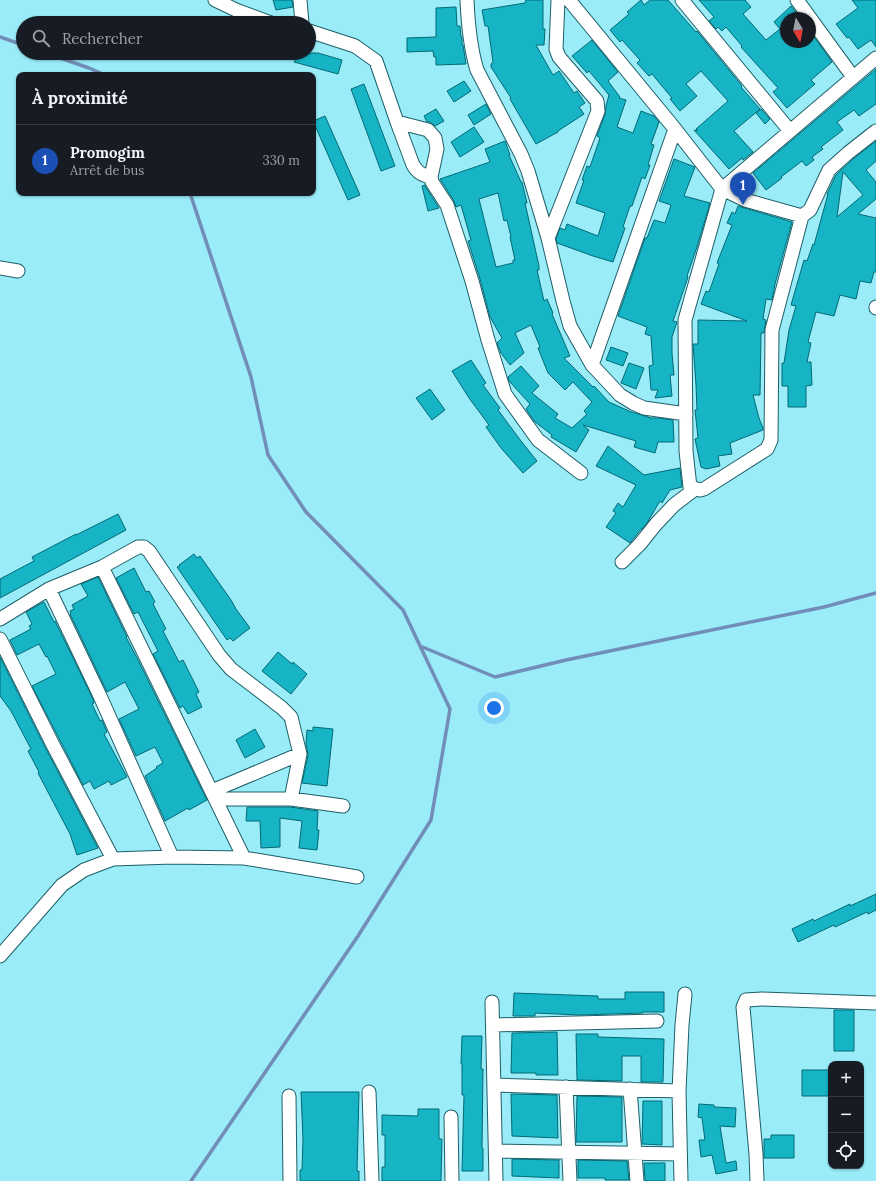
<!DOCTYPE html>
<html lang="fr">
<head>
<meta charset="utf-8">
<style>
	body { margin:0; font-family:Lora,serif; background:#242831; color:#f1f3f6 }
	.controls { position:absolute; right:12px; bottom:12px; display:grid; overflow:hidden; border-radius:8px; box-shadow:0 1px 3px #0004 }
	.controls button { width:36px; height:36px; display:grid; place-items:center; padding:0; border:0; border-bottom:1px solid #363941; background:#171b24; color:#f1f3f6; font:20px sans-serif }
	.compass { position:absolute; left:780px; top:12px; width:36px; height:36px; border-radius:50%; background:#171b24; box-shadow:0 1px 3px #0004; rotate:170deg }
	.you { position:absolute; left:494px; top:708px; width:14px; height:14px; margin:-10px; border:3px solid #fff; border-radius:50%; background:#1a73e8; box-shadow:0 0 0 6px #1a73e833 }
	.badge { display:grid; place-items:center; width:26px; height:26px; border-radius:50%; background:#c63831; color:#fff; font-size:13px; font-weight:700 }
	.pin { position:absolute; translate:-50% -33px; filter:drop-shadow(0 1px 2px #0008) }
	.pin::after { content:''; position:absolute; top:21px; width:14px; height:12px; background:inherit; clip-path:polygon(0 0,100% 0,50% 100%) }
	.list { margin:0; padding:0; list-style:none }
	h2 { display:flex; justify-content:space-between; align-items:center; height:52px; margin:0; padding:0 16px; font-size:17px }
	h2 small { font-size:13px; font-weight:400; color:#9ea1a6 }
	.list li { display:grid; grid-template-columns:26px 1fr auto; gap:12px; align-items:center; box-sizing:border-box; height:72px; padding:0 16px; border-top:1px solid #363941 }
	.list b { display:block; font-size:15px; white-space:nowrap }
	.list p { margin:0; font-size:13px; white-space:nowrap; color:#9ea1a6 }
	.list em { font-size:13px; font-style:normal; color:#9ea1a6 }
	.icon { flex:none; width:22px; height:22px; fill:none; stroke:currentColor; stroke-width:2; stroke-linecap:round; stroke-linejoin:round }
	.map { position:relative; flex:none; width:876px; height:1181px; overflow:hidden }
	.search { position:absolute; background:#171b24; box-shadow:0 1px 3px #0004; left:16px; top:16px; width:300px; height:44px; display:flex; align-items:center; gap:10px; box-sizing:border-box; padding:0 14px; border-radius:22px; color:#9ea1a6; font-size:15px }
	.panel { position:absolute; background:#171b24; box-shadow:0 1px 3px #0004; left:16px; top:72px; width:300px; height:124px; border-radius:8px }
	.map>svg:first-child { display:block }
</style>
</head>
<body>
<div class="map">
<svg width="876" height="1181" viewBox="0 0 876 1181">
	<rect width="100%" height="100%" fill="#99ecf8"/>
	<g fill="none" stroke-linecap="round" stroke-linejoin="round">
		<path stroke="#728db7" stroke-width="3.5" d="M0 37 23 45
			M46 53 89 68 105 75
			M190 193 251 377 268 455 306 512 403 610 450 709 431 820 358 936 191 1181
			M420 646 495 677 566 660 824 607 876 593"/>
	</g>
	<path fill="#16b4c5" stroke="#026a75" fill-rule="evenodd" d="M273 0H292L293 7 276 10Z
		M526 0H543V29H545L544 45H536L553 75 559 71 574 93 577 91 585 103 579 107 584 114 558 131V132L536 144 510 99 511 98 491 67V64L493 62 488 26H485L482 10 525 3Z
		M641 0 644 5 650 0H668L696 32 697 31 742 86 741 87 760 109 734 131 753 152 743 160 742 158 729 169 694 130 698 131 696 129 728 101 701 71 686 84 697 96 680 111 670 99 672 98 652 74 649 76 637 63 640 60 622 40 620 42 610 30 629 14 627 12Z
		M699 0H745L751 7 743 14 766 40 780 29 774 22 791 6 800 18H786V42H810V31L832 62 811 80 815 84 787 108 773 92 778 88 741 47 742 46 726 27 722 31 718 27 716 29 709 21 714 17Z
		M852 0H876V47L871 40 858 49 849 37 847 38 836 24 858 8Z
		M456 7 457 26H460L461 37H462V45H463L466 64 436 65V57H434L433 51 407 52V38L436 37V8Z
		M592 40 618 72 608 81 620 97 619 98 626 100 617 127 633 133 641 111 654 116 659 122 651 144 654 145 648 165H650L645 179 642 177 632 206H630L623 227 625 228 613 262 593 256 557 243 556 239 560 228 565 230 567 224 598 236 605 213 576 203 584 180H582L587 166 590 167 600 138 597 136 605 114 606 106 609 95 589 71 587 73 572 56Z
		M299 53H318L342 60 338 74 294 62Z
		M876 69V104L859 116 854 110 837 122 843 130 821 147 823 149 812 157 814 160 806 166 802 161 781 177 782 178 766 190 753 173Z
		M464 81 471 91 454 102 447 91Z
		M364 84 395 166 381 171 351 89Z
		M486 104 491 114 474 125 468 115Z
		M436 109 444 121 435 126 430 122H427L424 116Z
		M761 109 770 119 765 124 756 113Z
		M325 116 360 195 348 200 313 121Z
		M474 127 484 142 460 157 451 142Z
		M505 141 510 155H509L521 182H522L527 203H525L539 266V270H537L544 301 547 299 553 313 552 314 570 356 564 358 593 387 594 386 609 402 629 411 651 418H659L673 420 674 442H658L655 453 634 447 636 441 583 425 589 430 576 452 551 437 552 435 534 421 526 409 530 404 509 381 508 377 521 366 539 386 532 393 558 414 555 418 572 428 587 414 584 411 592 402 573 382 565 390 548 373 538 348 540 347 531 325 515 333 524 353 510 365 501 353 497 343 502 338 490 317 480 279 468 241 471 240 461 205 456 207 454 201 440 179 490 162 485 149ZM498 193 504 221 507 220 511 237H510L515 260H513V263L496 267 479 199Z
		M876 141V161L866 170 876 182V199L858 214 876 218V272H874L871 283 860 281 856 299 840 295 834 316 816 312 808 342 811 343 807 362H811L812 385 806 386V407H788V386H782V363H784L789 330 796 306 791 305 804 260 807 261 813 244 814 245 828 194H827L836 175 853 159ZM843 172 863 195 837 217Z
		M674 159 695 167 684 196 710 203 697 247 687 276 688 277 673 321 677 322 672 337V353L674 375H670L672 396 655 398 658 390H651L649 366 653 365 651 336 645 334 647 327 618 316 645 238H647L654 220 665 223 671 205 659 201Z
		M425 185V186L439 208 428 211 422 186Z
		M738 206 792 222 775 284 772 300 766 299 763 319 766 320 764 333H761L760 395H753L759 418 763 428V430L730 443 732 454 718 456 720 466 706 469 701 467 695 439 698 438 695 410H697L696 385 693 344H698V320L747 321 701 304 706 291 709 292 719 264 717 263 732 225 727 223 732 212 735 214Z
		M611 347 628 353 623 366 606 360Z
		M471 360 486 383 483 385 500 408 498 410 521 441 537 461 523 473 501 448 486 427 489 425 469 398 452 371Z
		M629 363 644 368 636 389 621 383Z
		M430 389 445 410 432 420 416 398Z
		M608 446 644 475 680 468 682 487 670 490 662 503 660 501 647 523 642 529H641L630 543 606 527 616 513 613 511 618 503 623 507 636 485 596 466Z
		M118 514 126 530 0 598V579L34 561 32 557 76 534V535Z
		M194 554 197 558 200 556 231 600 236 609 250 628 233 641 230 638 227 640 177 567 180 566 179 565Z
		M134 568 146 592 149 591 155 602 153 604 166 629 163 631 179 662 183 660 199 692 196 694 202 707 188 714 183 706 180 708 153 654 158 651 138 612 134 614 116 578Z
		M98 577 127 637H126L138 660 207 800 189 810 188 808 165 821 145 776 157 768 156 767 163 763 155 747 136 756 119 719 139 709 125 682 107 692 70 614 71 613 70 611 74 609 72 605 88 596 81 584Z
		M44 602 54 622 55 621 93 699 94 703 92 704 100 721 102 720 107 732 104 734 127 777 111 785 109 781 94 789 90 781 83 785 32 686 56 674 47 656 46 657 39 644 17 655 10 640 31 629 29 626 32 624 26 612Z
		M278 652 292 664 293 662 307 674 291 694 262 671Z
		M0 657 46 749 98 848 77 855 70 834 38 773 39 772 28 751 31 749 11 711 0 696Z
		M313 727 333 729 327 786 302 783 308 755 306 744 307 730 313 731Z
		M255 729 265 747 245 758 236 740Z
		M247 807H290L318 811 317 830H319L317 850 299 848 302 821 280 818V847L261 848 260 821H246Z
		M876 894V910L868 914 867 912 835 927 834 925 798 942 792 929 813 919 814 921 850 904V906Z
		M625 992H664V1012H643V1013L579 1015 535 1013V1016H513L514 993 598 996V999H625Z
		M834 1010H854V1051H834Z
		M557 1032 558 1075H536V1073H511L512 1033Z
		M576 1034H598V1037L664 1039 663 1082H641V1056H622V1081L577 1080Z
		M462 1036H482L481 1069H483L482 1148H483V1171H462L464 1095H462V1064H461Z
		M802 1070H831V1096H802Z
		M301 1092H359L357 1171H359V1181H300V1170H302L303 1139Z
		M511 1094 557 1095 558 1138 512 1136Z
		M577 1096 622 1097V1142H576Z
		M643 1101H662V1145L642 1144Z
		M699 1104 714 1105V1107L736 1108 735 1127 720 1126 726 1163 736 1161 737 1170 716 1174 712 1155 701 1157 699 1140H705L702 1118 698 1117Z
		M418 1109H439V1139H442L441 1181H382V1167H385V1135H382V1115L418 1116Z
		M771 1135H794V1158H764V1139H771Z
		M512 1159 559 1160V1178L512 1176Z
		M578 1160 627 1161 629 1180H605V1178H578Z
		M644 1163H665V1181H645Z"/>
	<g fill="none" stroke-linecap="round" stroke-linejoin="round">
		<defs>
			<path id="minor" d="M215 0 236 10 271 23
				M300 0 302 23
				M467 0C468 24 470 47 477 70L521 154 528 171 548 238 563 301 570 326 592 365 620 395 633 403 644 408 686 414
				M569 0 675 129 722 189 745 200 802 216
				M682 0 790 131
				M797 0 853 77
				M309 31 355 46 376 61 397 122 428 130 435 138 437 149 431 177 432 182 447 205 472 281 488 340 505 394 538 440 581 473
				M876 58 722 189 685 320 686 451 690 487 700 490 704 489 767 449 771 440 772 330 802 216 810 210 829 170 848 153 876 131
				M397 122 413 165C418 173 422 175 431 177
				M548 238 598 111 597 101 559 57 556 49 558 0
				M0 268 18 271
				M876 308V307
				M592 365 675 129
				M622 562 640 544 656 524 674 505 695 489
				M102 567 244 858
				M49 589 100 696 172 857
				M0 619 49 589 102 567 138 547H144L149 551 219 655 231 669 282 708 291 717 300 754 291 799
				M0 639 53 745 113 859
				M212 791 300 754
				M216 799H291L343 806
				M0 956 62 885 84 870 113 859 172 857 244 858 357 877
				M492 1002 496 1181
				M493 1025 657 1021
				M494 1085 679 1091
				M566 1087 570 1181
				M630 1089 637 1181
				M369 1092 372 1181
				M289 1096 290 1181
				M451 1117 452 1181
				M496 1151 680 1154
				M681 1181 679 1091 682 1025 685 994
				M757 1181 756 1154 743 1007 746 1000 762 999 876 1003"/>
		</defs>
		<use href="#minor" stroke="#1e5f68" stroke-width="15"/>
		<use href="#minor" stroke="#fff" stroke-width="13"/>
	</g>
</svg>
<div class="controls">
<button>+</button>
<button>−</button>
<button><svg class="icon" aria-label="locate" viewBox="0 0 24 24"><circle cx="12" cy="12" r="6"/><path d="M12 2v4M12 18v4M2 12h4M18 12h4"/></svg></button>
</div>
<svg class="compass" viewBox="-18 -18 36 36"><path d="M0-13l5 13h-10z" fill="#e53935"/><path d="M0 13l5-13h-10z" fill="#9ea1a6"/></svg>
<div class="you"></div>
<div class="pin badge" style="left:743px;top:205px;background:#1a4fb4">1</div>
<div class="search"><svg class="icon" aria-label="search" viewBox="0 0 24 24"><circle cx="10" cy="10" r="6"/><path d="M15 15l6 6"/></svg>Rechercher</div>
<section class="panel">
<h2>À proximité<small></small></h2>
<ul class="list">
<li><span class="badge" style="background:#1a4fb4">1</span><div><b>Promogim</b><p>Arrêt de bus</p></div><em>330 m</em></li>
</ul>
</section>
</div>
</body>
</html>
